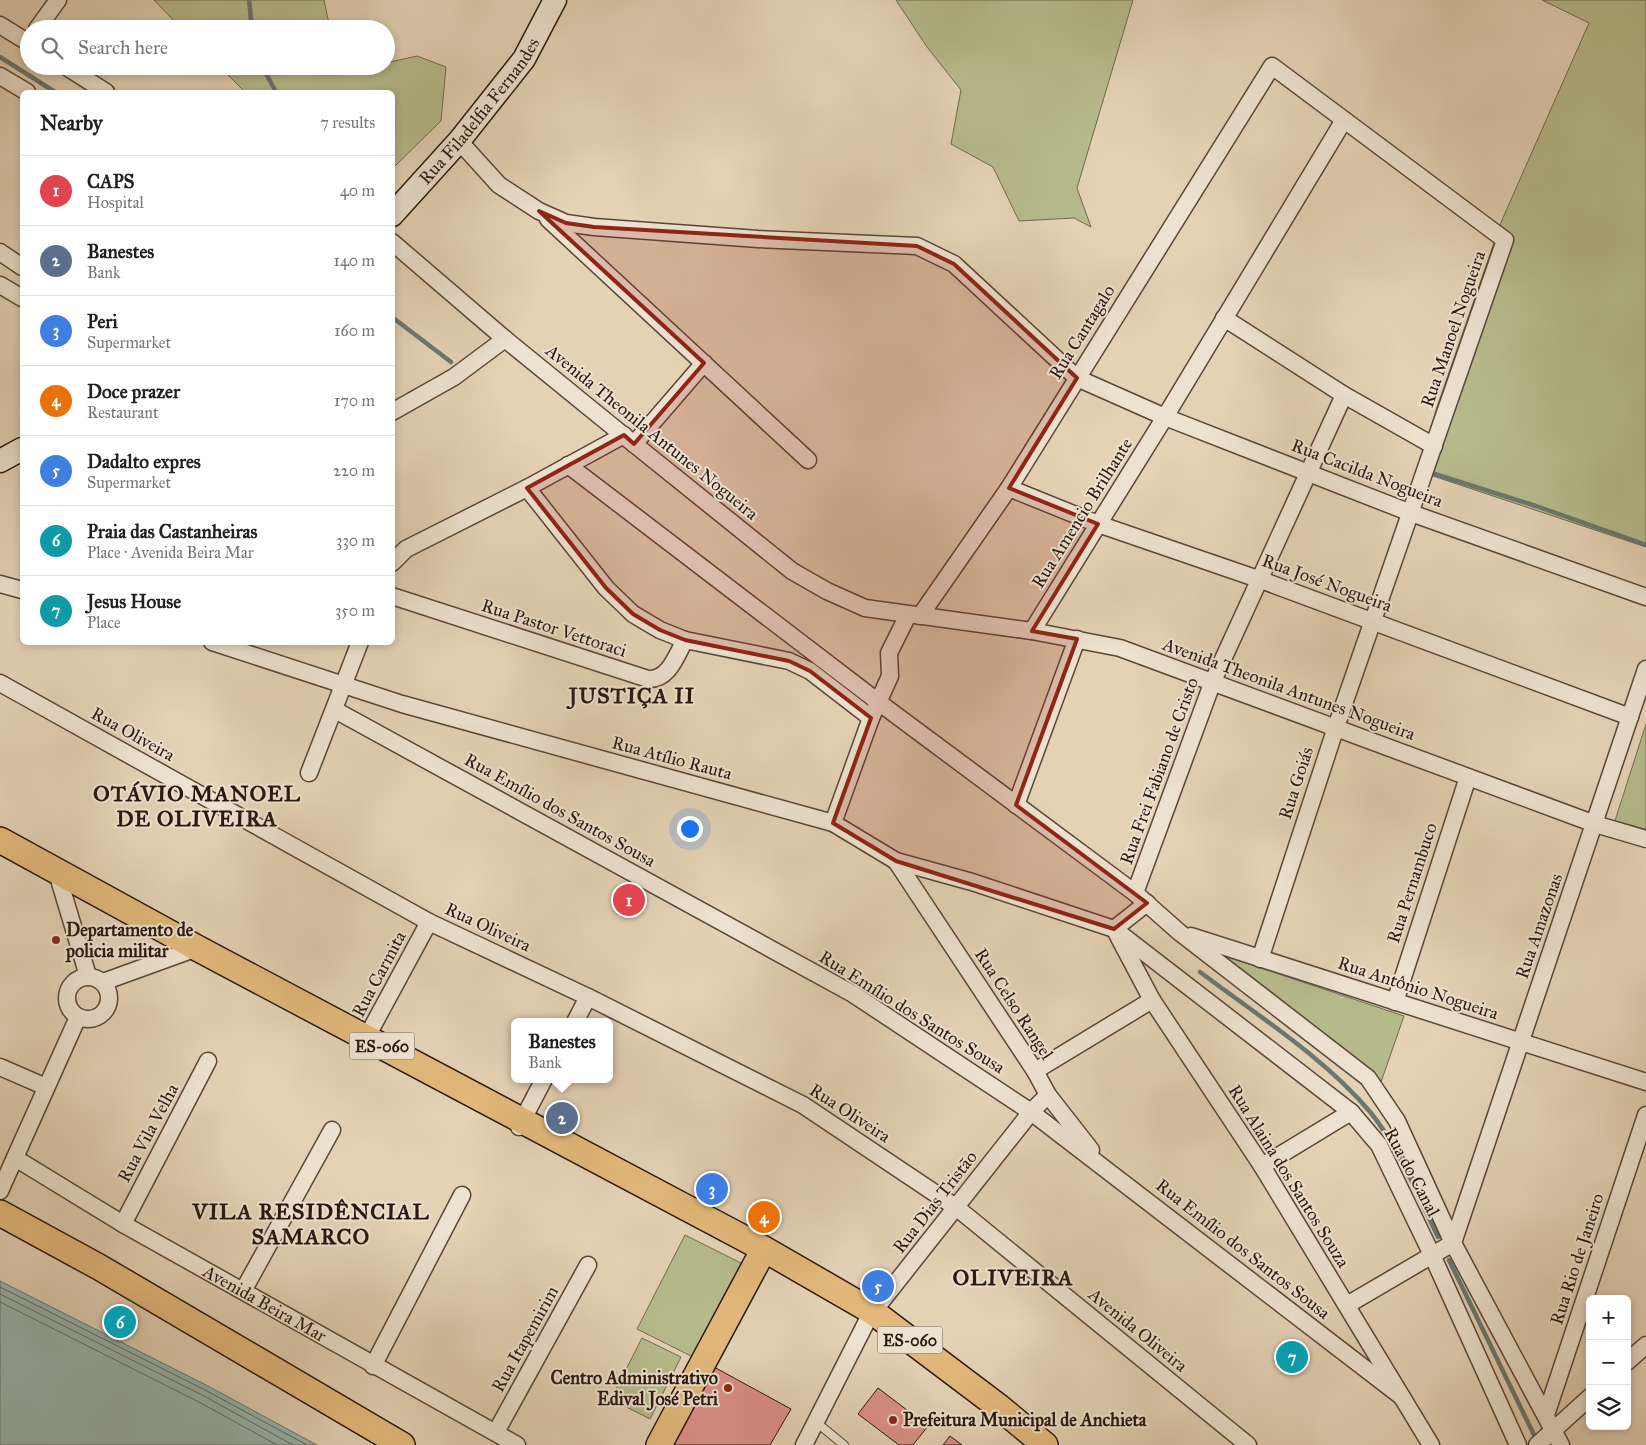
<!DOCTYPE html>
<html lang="en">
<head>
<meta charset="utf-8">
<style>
	body { margin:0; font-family:"IM FELL Great Primer",serif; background:#f2f2f2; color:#202124 }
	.controls { position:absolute; right:15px; bottom:15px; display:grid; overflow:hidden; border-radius:8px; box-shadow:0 2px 8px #0003 }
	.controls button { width:45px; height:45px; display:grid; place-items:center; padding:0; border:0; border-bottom:1px solid #e0e0e0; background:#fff; color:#202124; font:25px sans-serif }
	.you { position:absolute; left:689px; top:828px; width:18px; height:18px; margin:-12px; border:4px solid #fff; border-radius:50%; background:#1a73e8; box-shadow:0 0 0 8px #1a73e833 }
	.badge { display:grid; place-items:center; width:32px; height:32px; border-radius:50%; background:#1a73e8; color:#fff; font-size:16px; font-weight:700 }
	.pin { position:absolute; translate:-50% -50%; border:2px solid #fff; box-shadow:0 1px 5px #0006 }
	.popup { position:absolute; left:511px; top:1018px; width:102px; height:65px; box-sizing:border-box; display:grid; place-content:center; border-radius:8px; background:#fff; filter:drop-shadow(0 1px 4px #0005); font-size:16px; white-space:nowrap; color:#757577 }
	.popup b { font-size:19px; color:#202124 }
	.popup::after { content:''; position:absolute; left:50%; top:100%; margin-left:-10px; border:10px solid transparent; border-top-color:#fff }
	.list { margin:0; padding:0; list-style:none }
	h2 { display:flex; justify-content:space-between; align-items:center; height:65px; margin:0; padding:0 20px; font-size:21px }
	h2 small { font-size:16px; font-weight:400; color:#757577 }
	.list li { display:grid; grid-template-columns:32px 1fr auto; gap:15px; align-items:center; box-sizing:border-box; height:70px; padding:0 20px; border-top:1px solid #e0e0e0 }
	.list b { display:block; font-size:19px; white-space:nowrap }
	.list p { margin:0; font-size:16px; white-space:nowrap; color:#757577 }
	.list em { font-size:16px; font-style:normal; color:#757577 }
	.icon { flex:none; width:28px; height:28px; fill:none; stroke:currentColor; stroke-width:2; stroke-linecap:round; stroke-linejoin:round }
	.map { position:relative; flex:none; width:1646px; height:1445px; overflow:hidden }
	.search { position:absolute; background:#fff; box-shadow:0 2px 8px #0003; left:20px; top:20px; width:375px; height:55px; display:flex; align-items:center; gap:12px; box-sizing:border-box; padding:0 18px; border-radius:28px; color:#757577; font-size:19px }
	.panel { position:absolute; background:#fff; box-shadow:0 2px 8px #0003; left:20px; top:90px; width:375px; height:555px; border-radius:8px }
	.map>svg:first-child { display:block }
</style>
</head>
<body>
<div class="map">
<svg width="1646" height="1445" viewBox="0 0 1646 1445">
	<rect width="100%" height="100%" fill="#e4d2b5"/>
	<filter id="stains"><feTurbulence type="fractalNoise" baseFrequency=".004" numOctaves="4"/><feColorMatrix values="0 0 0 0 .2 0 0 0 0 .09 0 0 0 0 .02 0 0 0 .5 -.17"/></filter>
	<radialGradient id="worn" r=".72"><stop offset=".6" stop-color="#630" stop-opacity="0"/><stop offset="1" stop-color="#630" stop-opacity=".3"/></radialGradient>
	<path fill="#b6bb8c" stroke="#70694e" d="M154 0H324L330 29H182Z
		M896 0H1133L1077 188 1091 227 1074 218 1019 221 993 167 951 144 961 90 927 47Z
		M1542 0H1646V547L1418 471 1437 407 1502 220 1589 23Z
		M417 56 446 67 441 121 393 168 392 92H245L219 66 369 68 386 66V63Z
		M1646 724V839L1612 830Z
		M1216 953 1404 1016 1381 1082Z
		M685 1235 745 1265 697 1359 637 1329Z
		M642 1338 681 1357 650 1419 611 1399Z"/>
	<path fill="#95b7b1" stroke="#6b7770" d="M0 1281 208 1386 317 1445H0Z"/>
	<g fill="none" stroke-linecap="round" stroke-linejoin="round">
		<path stroke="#606760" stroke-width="1" d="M0 1287 205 1390 307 1445
			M0 1294 202 1395 293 1445
			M0 1302 199 1402 277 1445"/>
		<path stroke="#6b7770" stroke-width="4.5" d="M249 0 252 29
			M0 57 55 92
			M262 66 276 92
			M392 317 451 362
			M1435 474 1536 506 1646 545
			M1200 972C1257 1015 1325 1058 1371 1113 1400 1149 1418 1196 1438 1237
			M1449 1260 1537 1441"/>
	</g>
	<path fill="#dc9088" stroke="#2b170f" d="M1290 1340 1309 1354 1293 1375 1274 1361Z
		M714 1367 791 1409 770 1445H672Z
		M878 1388 928 1426 913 1445H899L858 1414Z
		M950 1436 962 1445H943Z"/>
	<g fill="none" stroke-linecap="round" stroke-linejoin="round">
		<defs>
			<path id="service" d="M816 1422 844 1445"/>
			<g id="minor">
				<path d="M0 25 29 43"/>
				<path d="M37 29 58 0"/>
				<path d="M65 66 106 92"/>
				<path d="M0 76 27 92"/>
				<path d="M459 141 499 185 539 211 566 223 594 227 758 239 917 246 954 264 1077 378 1165 417 1411 513 1646 597"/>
				<path d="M548 219 808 460"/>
				<path d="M392 242 505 339 634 444 792 571 827 591 865 608 1032 631 1120 648 1595 824 1646 839"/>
				<path d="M0 252 22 267"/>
				<path d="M0 285 22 298"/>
				<path d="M1224 318 1344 395 1434 446"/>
				<path d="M392 412 454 377 505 339"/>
				<path d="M634 444 704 363"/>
				<path d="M568 465 877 701 1135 893 1179 932 1368 1078 1397 1121 1453 1243 1561 1445"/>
				<path d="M527 488 606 588 633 614 660 630 685 640 789 661 810 671 871 718"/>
				<path d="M1009 488 1098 524 1261 580 1630 717"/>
				<path d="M392 563 406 549 527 488 624 435"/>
				<path d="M0 584 22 590"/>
				<path d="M392 596 648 679C669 680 676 656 685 640"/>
				<path d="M920 616 1009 488 1272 66 1505 240 1336 727 1260 959"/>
				<path d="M1032 631 1165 417 1344 120"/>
				<path d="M212 642 402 704 833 823 896 861 972 882 1114 929 1351 1112 1379 1145 1432 1255 1518 1445"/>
				<path d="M0 683 429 922 588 997 803 1105 957 1208 1248 1445"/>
				<path d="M335 710 853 994 1031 1112 1402 1397"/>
				<path d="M309 773 360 642"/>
				<path d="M1016 805 1077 639"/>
				<path d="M833 823 871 718 890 676 889 653 908 615"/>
				<path d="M896 861 1035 1071 1048 1095 1091 1150"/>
				<path d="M63 875 60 883 88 976"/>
				<path d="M1135 893 1213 681 1344 395"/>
				<path d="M1114 929 1147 903"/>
				<path d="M1117 934 1152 1000 1262 1166 1431 1445"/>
				<path d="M1191 936 1646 1082"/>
				<circle cx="88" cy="998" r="21"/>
				<path d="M103 982 197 948"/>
				<path d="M1395 1002 1468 777"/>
				<path d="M575 1022 588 997"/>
				<path d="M363 1044 429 922"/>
				<path d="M0 1067 46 1087"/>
				<path d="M1035 1071 1152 1000"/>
				<path d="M519 1127 544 1079"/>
				<path id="s1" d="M15 1158 123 1224 517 1445"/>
				<path d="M1262 1166 1351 1112"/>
				<path d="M0 1191 78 1017"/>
				<path d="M123 1224 208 1061"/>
				<path d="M243 1291 332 1130"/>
				<path d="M1347 1305 1453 1243 1646 669"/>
				<path d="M1627 1362 1646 1345"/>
				<path d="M373 1366 462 1195"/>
				<path d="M1546 1415 1646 1115"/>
				<path d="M496 1432 588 1265"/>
				<path d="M804 1445 869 1317 1031 1112 1048 1095"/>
				<path d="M1537 1445 1590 1397"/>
			</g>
			<g id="secondary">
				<path id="s2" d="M392 215 459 141 524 59 555 0"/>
				<path d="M0 461 22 449"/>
			</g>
			<path id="primary" d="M0 840 197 948 764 1249 873 1312 999 1407 1045 1445
				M0 1213 99 1267 402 1445
				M659 1445 764 1249"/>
		</defs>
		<use href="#service" stroke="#594638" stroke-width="10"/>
		<use href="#minor" stroke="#594638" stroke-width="19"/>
		<use href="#secondary" stroke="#2b170f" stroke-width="25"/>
		<use href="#primary" stroke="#2b170f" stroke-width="28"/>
		<use href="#service" stroke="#ede2cf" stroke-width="8"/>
		<use href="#minor" stroke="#ede2cf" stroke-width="16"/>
		<use href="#secondary" stroke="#ede2cf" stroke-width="22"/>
		<use href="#primary" stroke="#e2b97a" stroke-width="25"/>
	</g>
	<path fill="#8f2418" fill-opacity="0.2" stroke="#8f2418" stroke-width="4" stroke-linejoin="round" d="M539 211 566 223 594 227 917 246 954 264 1077 378 1009 488 1098 524 1032 631 1077 639 1016 805 1147 903 1114 929 896 861 833 823 871 718 810 671 789 661 685 640 660 630 633 614 606 588 527 488 624 435 634 444 704 363Z"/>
	<g fill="#8f2418" stroke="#ede2cf" stroke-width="2">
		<circle cx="56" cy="940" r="5"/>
		<circle cx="728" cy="1388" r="5"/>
		<circle cx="893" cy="1420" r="5"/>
	</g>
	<g text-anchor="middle" stroke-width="4" stroke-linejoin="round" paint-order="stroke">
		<g fill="#ede2cf" stroke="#655449" stroke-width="1">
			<rect x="349.5" y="1032.5" width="65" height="27" rx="4"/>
			<rect x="877.5" y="1326.5" width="65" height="27" rx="4"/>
		</g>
		<g font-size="16" font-weight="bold" fill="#2b170f">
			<text x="382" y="1052">ES-060</text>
			<text x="910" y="1346">ES-060</text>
		</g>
		<g font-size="18" fill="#2b170f" stroke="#ede2cf">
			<text dy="6" stroke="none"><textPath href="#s2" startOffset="136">Rua Filadelfia Fernandes</textPath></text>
			<text transform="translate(1453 329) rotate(-71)" y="6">Rua Manoel Nogueira</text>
			<text transform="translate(1082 332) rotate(-58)" y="6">Rua Cantagalo</text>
			<text transform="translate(652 432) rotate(39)" y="6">Avenida Theonila Antunes Nogueira</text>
			<text transform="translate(1367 473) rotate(21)" y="6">Rua Cacilda Nogueira</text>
			<text transform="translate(1082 513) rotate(-58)" y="6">Rua Amencio Brilhante</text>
			<text transform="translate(1327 583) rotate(20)" y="6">Rua José Nogueira</text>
			<text transform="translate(554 628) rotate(18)" y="6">Rua Pastor Vettoraci</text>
			<text transform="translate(1289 689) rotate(20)" y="6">Avenida Theonila Antunes Nogueira</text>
			<text transform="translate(133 734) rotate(29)" y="6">Rua Oliveira</text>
			<text transform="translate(672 758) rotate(15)" y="6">Rua Atílio Rauta</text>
			<text transform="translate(1159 771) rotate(-70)" y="6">Rua Frei Fabiano de Cristo</text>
			<text transform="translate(1296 783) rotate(-72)" y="6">Rua Goiás</text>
			<text transform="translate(560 810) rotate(29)" y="6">Rua Emílio dos Santos Sousa</text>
			<text transform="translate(1412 883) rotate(-72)" y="6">Rua Pernambuco</text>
			<text transform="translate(1539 926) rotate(-71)" y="6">Rua Amazonas</text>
			<text transform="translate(488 927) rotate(25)" y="6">Rua Oliveira</text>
			<text transform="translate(379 974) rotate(-62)" y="6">Rua Carmita</text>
			<text transform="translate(1418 988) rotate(18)" y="6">Rua Antônio Nogueira</text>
			<text transform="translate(1014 1004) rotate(57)" y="6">Rua Celso Rangel</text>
			<text transform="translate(912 1012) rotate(32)" y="6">Rua Emílio dos Santos Sousa</text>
			<text transform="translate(850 1113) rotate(33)" y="6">Rua Oliveira</text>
			<text transform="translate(148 1133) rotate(-62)" y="6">Rua Vila Velha</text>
			<text transform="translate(1412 1172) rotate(62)" y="6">Rua do Canal</text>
			<text transform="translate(1289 1176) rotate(58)" y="6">Rua Alaina dos Santos Souza</text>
			<text transform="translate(935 1202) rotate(-52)" y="6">Rua Dias Tristão</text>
			<text transform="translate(1243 1249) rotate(38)" y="6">Rua Emílio dos Santos Sousa</text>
			<text transform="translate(1577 1259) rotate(-72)" y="6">Rua Rio de Janeiro</text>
			<text dy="6" stroke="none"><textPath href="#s1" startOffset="289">Avenida Beira Mar</textPath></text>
			<text transform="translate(1138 1330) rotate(39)" y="6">Avenida Oliveira</text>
			<text transform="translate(525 1339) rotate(-61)" y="6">Rua Itapemirim</text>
		</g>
		<g font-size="18" font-weight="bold" fill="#2b170f" stroke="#ede2cf" text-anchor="start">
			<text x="66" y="936">Departamento de<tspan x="66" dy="21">policia militar</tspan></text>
			<text x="718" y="1384" text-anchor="end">Centro Administrativo<tspan x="718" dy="21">Edival José Petri</tspan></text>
			<text x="903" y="1426">Prefeitura Municipal de Anchieta</text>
		</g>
		<g font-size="22" font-weight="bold" letter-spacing="1" fill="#2b170f" stroke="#ede2cf">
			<text x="632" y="703">JUSTIÇA II</text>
			<text x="197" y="801">OTÁVIO MANOEL<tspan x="197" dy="25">DE OLIVEIRA</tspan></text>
			<text x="311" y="1219">VILA RESIDÊNCIAL<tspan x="311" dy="25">SAMARCO</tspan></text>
			<text x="1013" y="1285">OLIVEIRA</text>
		</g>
	</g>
	<rect width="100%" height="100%" filter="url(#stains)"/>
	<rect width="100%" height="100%" fill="url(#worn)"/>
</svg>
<div class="controls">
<button>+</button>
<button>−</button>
<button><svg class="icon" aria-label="layers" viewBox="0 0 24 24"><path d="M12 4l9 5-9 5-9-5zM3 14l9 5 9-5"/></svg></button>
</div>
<div class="you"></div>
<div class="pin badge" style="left:629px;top:900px;background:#e0444e">1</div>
<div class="pin badge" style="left:562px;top:1118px;background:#5c6f8a">2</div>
<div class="popup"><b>Banestes</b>Bank</div>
<div class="pin badge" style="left:712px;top:1189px;background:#3f7fe0">3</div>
<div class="pin badge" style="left:764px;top:1217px;background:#e8710a">4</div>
<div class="pin badge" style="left:878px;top:1286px;background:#3f7fe0">5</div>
<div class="pin badge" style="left:120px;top:1322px;background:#0f9aa8">6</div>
<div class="pin badge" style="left:1292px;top:1357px;background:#0f9aa8">7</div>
<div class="search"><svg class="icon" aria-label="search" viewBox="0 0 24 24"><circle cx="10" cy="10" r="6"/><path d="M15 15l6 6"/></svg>Search here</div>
<section class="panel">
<h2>Nearby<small>7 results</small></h2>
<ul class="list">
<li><span class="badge" style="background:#e0444e">1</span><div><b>CAPS</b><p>Hospital</p></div><em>40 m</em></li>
<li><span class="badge" style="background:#5c6f8a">2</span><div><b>Banestes</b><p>Bank</p></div><em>140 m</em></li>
<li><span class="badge" style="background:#3f7fe0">3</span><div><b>Peri</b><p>Supermarket</p></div><em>160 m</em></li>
<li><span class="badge" style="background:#e8710a">4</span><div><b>Doce prazer</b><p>Restaurant</p></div><em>170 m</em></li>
<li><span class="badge" style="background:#3f7fe0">5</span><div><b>Dadalto expres</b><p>Supermarket</p></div><em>220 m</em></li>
<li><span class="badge" style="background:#0f9aa8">6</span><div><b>Praia das Castanheiras</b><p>Place · Avenida Beira Mar</p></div><em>330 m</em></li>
<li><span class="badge" style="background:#0f9aa8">7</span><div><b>Jesus House</b><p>Place</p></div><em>350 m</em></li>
</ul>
</section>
</div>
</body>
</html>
